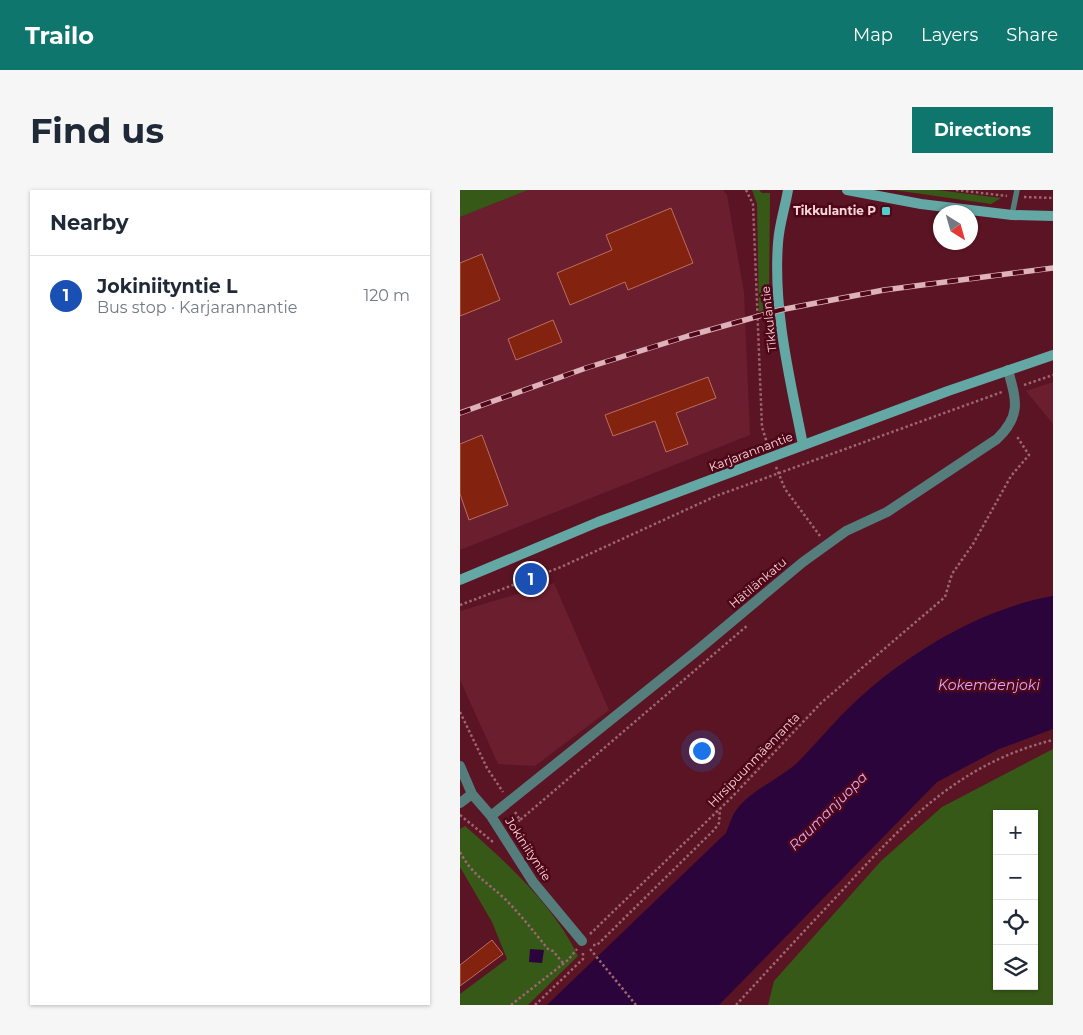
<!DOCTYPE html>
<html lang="en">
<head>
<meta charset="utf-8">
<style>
	body { margin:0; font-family:Montserrat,sans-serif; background:#f6f6f7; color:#1f2937 }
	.controls { position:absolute; right:15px; bottom:15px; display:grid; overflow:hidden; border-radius:0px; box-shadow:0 1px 4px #0004 }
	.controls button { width:45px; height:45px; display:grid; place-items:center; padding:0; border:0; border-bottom:1px solid #e0e1e3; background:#fff; color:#1f2937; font:25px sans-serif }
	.compass { position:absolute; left:473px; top:15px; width:45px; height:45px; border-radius:50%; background:#fff; box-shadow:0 1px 4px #0004; rotate:143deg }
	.you { position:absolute; left:241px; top:560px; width:18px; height:18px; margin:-12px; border:4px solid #fff; border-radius:50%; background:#1a73e8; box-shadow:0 0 0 8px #1a73e833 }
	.badge { display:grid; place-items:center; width:32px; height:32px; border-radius:50%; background:#0f766e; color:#fff; font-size:16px; font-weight:700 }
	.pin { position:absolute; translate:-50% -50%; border:2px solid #fff; box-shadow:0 1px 5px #0006 }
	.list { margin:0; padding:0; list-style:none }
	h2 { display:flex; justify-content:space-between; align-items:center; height:65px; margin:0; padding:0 20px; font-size:21px }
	h2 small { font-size:16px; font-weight:400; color:#747a83 }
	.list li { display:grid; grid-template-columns:32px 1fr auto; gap:15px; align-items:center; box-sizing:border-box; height:80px; padding:0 20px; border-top:1px solid #e0e1e3 }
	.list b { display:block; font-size:19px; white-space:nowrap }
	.list p { margin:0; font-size:16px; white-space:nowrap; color:#747a83 }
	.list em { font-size:16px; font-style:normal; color:#747a83 }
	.icon { flex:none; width:28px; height:28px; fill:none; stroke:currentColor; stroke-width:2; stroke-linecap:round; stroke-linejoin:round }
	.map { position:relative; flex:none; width:593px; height:815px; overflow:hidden; border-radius:0px }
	header { display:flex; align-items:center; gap:30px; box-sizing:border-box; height:70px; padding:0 25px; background:#0f766e; color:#fff }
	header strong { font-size:24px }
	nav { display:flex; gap:28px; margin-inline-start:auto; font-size:18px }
	.intro { display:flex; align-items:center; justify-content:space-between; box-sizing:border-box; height:120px; padding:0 30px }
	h1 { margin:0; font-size:35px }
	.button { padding:12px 22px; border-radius:0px; background:#0f766e; color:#fff; font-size:18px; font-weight:700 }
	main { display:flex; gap:30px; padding:0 30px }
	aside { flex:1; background:#fff; border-radius:0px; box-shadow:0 1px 4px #0004 }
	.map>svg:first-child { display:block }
</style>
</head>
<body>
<header>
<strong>Trailo</strong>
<nav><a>Map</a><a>Layers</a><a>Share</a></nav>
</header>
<div class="intro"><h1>Find us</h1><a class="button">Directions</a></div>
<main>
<aside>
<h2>Nearby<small></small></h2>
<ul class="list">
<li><span class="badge" style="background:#1a4fb4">1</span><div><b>Jokiniityntie L</b><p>Bus stop · Karjarannantie</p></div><em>120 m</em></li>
</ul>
</aside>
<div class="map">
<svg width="593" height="815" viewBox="0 0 593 815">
	<rect width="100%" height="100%" fill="#5a1423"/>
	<path fill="#6a1e2e" d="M68 0H263L267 5 284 102 290 245 0 360V27Z
		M593 192V234L566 201Z
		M94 393 149 520 75 576 38 574 0 490V421Z"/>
	<path fill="#375918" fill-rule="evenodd" d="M0 0H68L0 27Z
		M292 0H299L302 3H310L309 118 299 122 297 14Z
		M434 0H477L541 8 531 14Z
		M593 559V815H308L314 791 421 671 482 617ZM537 624H574V796H537Z
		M5 636C48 674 93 714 118 766L68 815H0V804L47 769 32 732 0 677V639Z"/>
	<path fill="#2b043b" d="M593 406V539L539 559 477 592 259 815H87L266 643C269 636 272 625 277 619 293 599 318 590 337 573 360 550 380 524 406 502 456 458 527 417 593 406Z
		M70 759 84 760 82 773 69 772Z"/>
	<path fill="#82220f" stroke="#bb6f5e" d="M211 18 233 73 168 100 165 92 110 115 97 83 152 60 146 45Z
		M22 64 40 110 0 126V73Z
		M93 130 102 152 56 170 48 149Z
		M248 187 256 208 216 223 228 254 206 262 195 231 153 246 145 225Z
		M22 245 48 315 9 330 0 304V254Z
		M32 750 43 764 0 796V775Z"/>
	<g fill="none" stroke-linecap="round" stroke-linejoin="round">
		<path stroke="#9d6670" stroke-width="2.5" stroke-dasharray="2.5 2.5" stroke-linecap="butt" d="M286 0 293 14 302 237 308 256
			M496 0 547 6
			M564 7 593 8
			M564 195 593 185
			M316 277 325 299 360 346
			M0 415 101 377 256 306 542 202
			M0 522 27 578 43 602
			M55 622 60 630 288 435
			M0 625 33 652
			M51 638 60 630
			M0 662C12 685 27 692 45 709 61 725 74 742 88 759L93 761 103 773
			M130 744 271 608 361 513 485 407 492 384 513 354 551 286 569 265 556 245
			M133 755H137L254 640 259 633 260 619
			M130 759 176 815
			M51 815 108 770 117 759
			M75 815 123 769V762
			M276 815C310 778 344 741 379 704 443 634 497 574 593 550"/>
		<path stroke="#557d7c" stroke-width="5.5" d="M552 25 557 0"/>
		<path stroke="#557d7c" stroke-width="10" d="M0 576 12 604 31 626 73 692 122 751
			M0 613 12 604
			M31 626 239 459 343 372 386 341 427 322 537 249C562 225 556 210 548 180"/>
		<path stroke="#64a8a5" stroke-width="10" d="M328 0C325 18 319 35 318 53 313 121 330 189 343 255
			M387 0 461 14 552 25 593 26
			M0 390 138 332 488 201 593 165"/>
		<defs>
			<path id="rail" d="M0 223 126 178 228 146 320 120 424 100 593 78"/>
		</defs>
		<use href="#rail" stroke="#ddb2b8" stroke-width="5.5"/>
		<use href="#rail" stroke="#4e0719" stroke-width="4" stroke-dasharray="11" stroke-linecap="butt"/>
	</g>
	<rect fill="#53cdca" stroke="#4e0719" stroke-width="2" x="421" y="16" width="10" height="10" rx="2.5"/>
	<g text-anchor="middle" stroke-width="5" stroke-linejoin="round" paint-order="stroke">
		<g font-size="12" font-weight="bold" fill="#fad6d9" stroke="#4e0719" text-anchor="end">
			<text x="416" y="25">Tikkulantie P</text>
		</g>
		<g font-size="12" fill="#fad6d9" stroke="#4e0719">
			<text transform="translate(309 129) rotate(-96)" y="4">Tikkulantie</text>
			<text transform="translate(291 262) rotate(-21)" y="4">Karjarannantie</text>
			<text transform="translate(298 393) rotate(-40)" y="4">Hätilänkatu</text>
			<text transform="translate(294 570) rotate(-46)" y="4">Hirsipuunmäenranta</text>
			<text transform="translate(68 659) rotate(57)" y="4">Jokiniityntie</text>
		</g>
		<g font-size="14" font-style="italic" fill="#daa9f6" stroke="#4e0719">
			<text x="529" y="500">Kokemäenjoki</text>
			<text transform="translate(368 621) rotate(-45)" y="5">Raumanjuopa</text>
		</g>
	</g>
</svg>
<div class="controls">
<button>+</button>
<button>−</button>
<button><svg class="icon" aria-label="locate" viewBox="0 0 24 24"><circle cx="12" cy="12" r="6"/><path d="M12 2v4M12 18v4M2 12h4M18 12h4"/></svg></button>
<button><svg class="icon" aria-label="layers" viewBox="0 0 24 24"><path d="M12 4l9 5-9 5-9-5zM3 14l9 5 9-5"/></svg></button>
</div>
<svg class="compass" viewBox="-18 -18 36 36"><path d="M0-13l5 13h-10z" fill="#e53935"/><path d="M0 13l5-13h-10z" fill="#747a83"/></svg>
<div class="you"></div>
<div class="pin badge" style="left:71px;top:389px;background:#1a4fb4">1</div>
</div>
</main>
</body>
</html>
